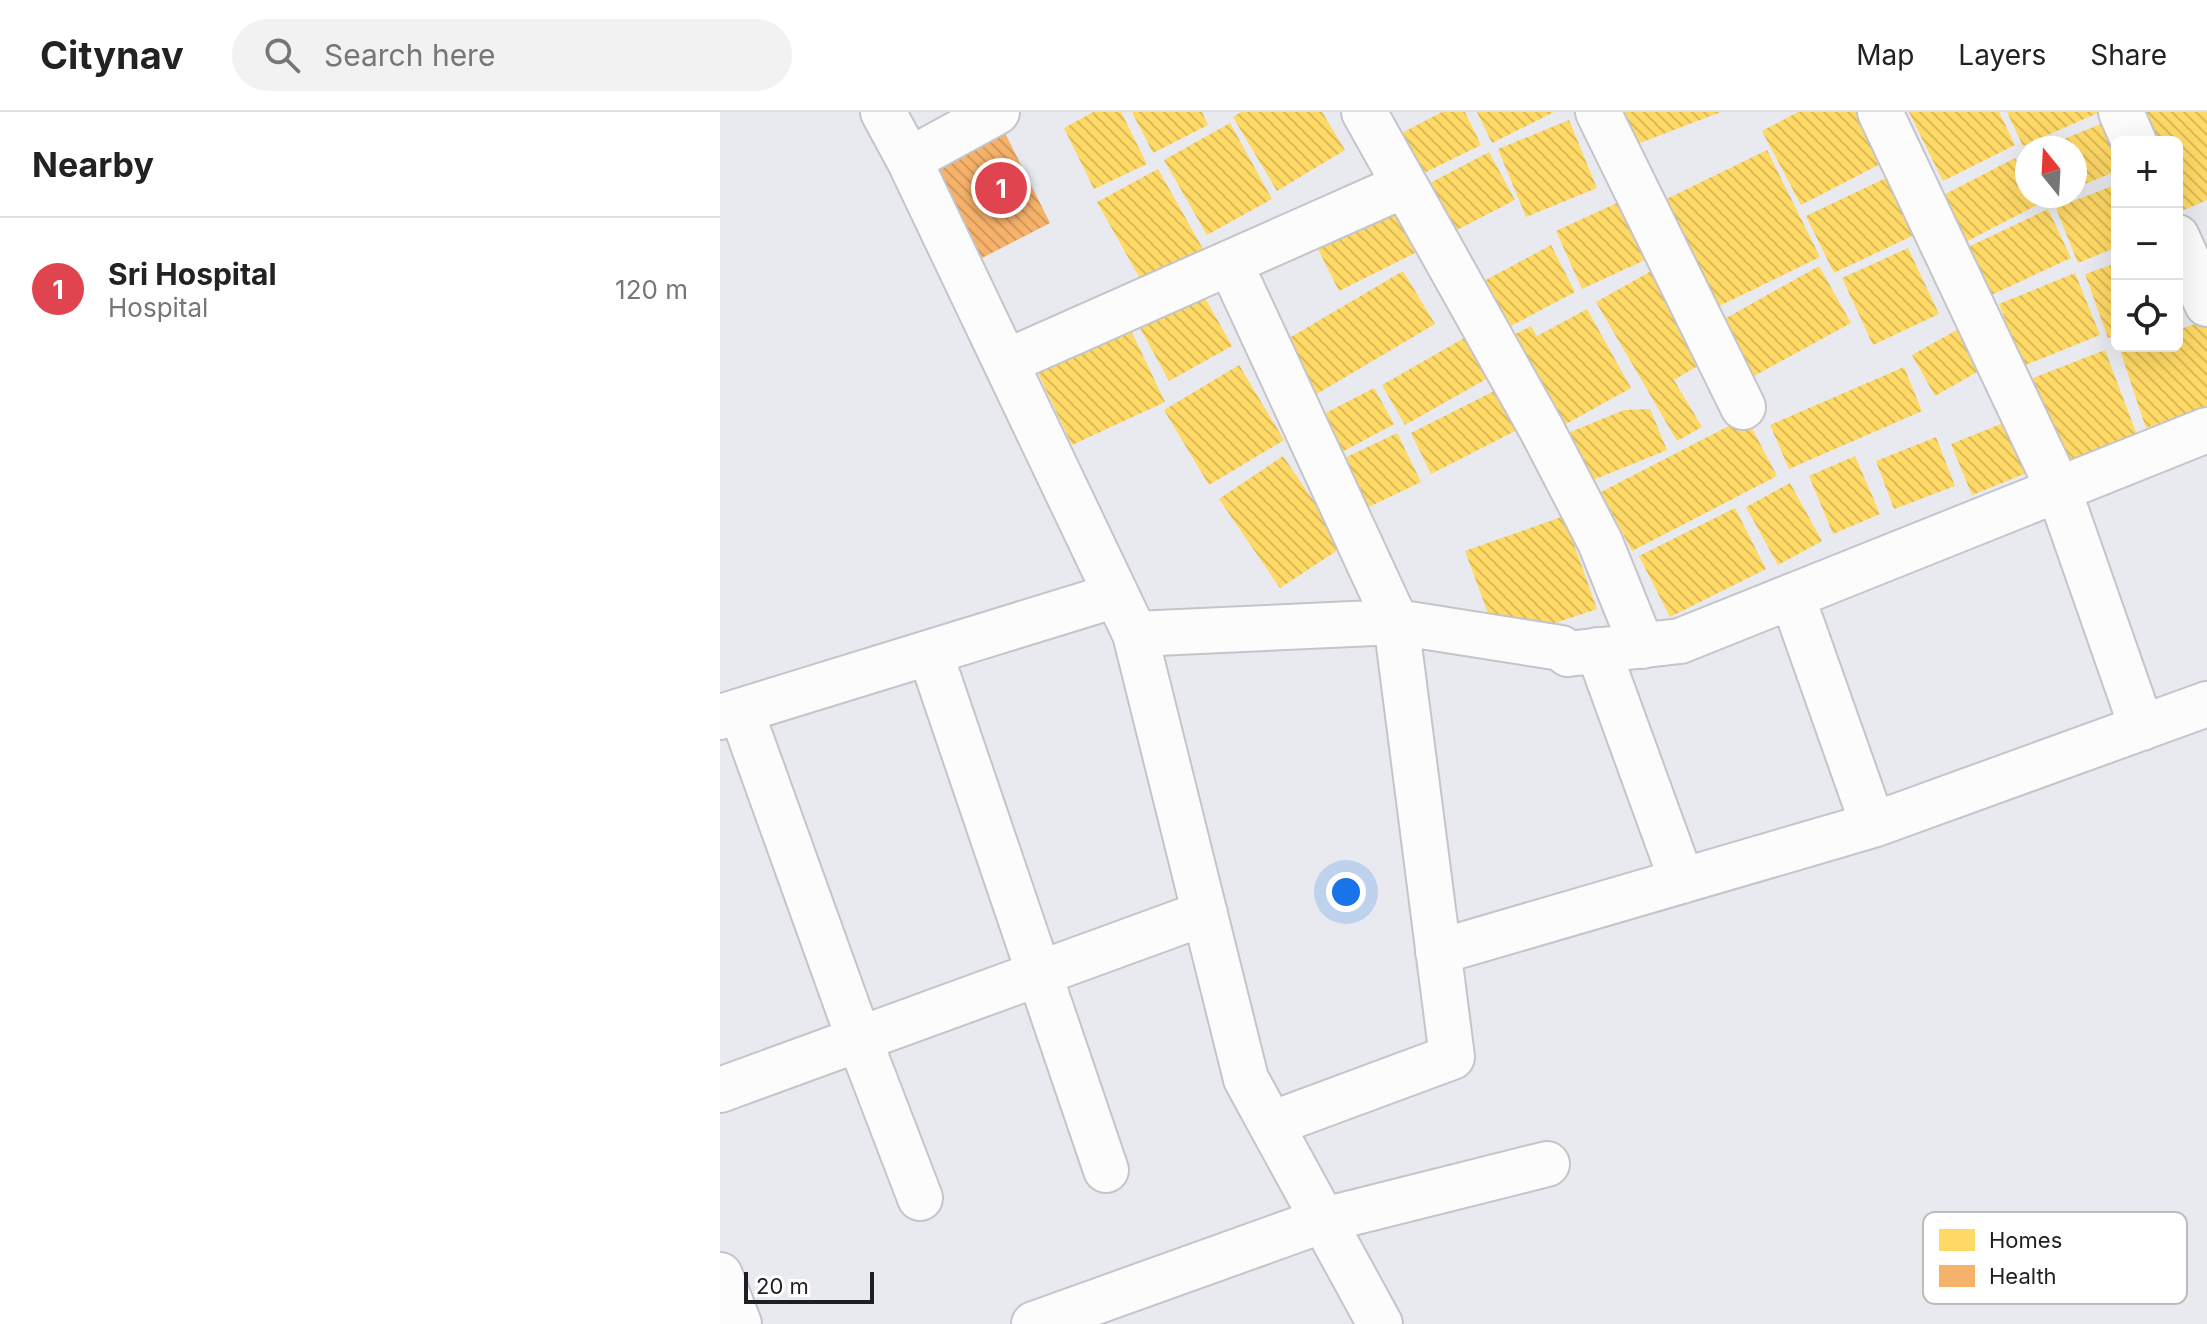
<!DOCTYPE html>
<html lang="en">
<head>
<meta charset="utf-8">
<style>
	body { margin:0; font-family:Inter,sans-serif; background:#f2f2f2; color:#222 }
	.controls { position:absolute; right:24px; top:24px; display:grid; overflow:hidden; border-radius:12px; box-shadow:0 8px 32px #0002 }
	.controls button { width:72px; height:72px; display:grid; place-items:center; padding:0; border:0; border-bottom:2px solid #e0e0e0; background:#fff; color:#222; font:40px sans-serif }
	.compass { position:absolute; left:1295px; top:24px; width:72px; height:72px; border-radius:50%; background:#fff; box-shadow:0 8px 32px #0002; rotate:342deg }
	.scale { position:absolute; left:24px; bottom:20px; width:130px; box-sizing:border-box; padding-left:8px; border:4px solid #1e1f23; border-top:0; font-size:22px; line-height:28px; white-space:nowrap; color:#1e1f23; -webkit-text-stroke:6px #fff; paint-order:stroke }
	.you { position:absolute; left:626px; top:780px; width:28px; height:28px; margin:-20px; border:6px solid #fff; border-radius:50%; background:#1a73e8; box-shadow:0 0 0 12px #1a73e833 }
	.badge { display:grid; place-items:center; width:52px; height:52px; border-radius:50%; background:#7c3aed; color:#fff; font-size:26px; font-weight:700 }
	.pin { position:absolute; translate:-50% -50%; border:4px solid #fff; box-shadow:0 2px 8px #0006 }
	.list { margin:0; padding:0; list-style:none }
	h2 { display:flex; justify-content:space-between; align-items:center; height:104px; margin:0; padding:0 32px; font-size:34px }
	h2 small { font-size:26px; font-weight:400; color:#767676 }
	.list li { display:grid; grid-template-columns:52px 1fr auto; gap:24px; align-items:center; box-sizing:border-box; height:144px; padding:0 32px; border-top:2px solid #e0e0e0 }
	.list b { display:block; font-size:30px; white-space:nowrap }
	.list p { margin:0; font-size:26px; white-space:nowrap; color:#767676 }
	.list em { font-size:26px; font-style:normal; color:#767676 }
	.icon { flex:none; width:44px; height:44px; fill:none; stroke:currentColor; stroke-width:2; stroke-linecap:round; stroke-linejoin:round }
	.map { position:relative; flex:none; width:1487px; height:1212px; overflow:hidden }
	header { display:flex; align-items:center; gap:48px; box-sizing:border-box; height:112px; padding:0 40px; background:#fff; border-bottom:2px solid #e0e0e0 }
	header strong { font-size:38px }
	nav { display:flex; gap:44px; margin-inline-start:auto; font-size:28px }
	.search { width:560px; height:72px; background:#f2f2f2; display:flex; align-items:center; gap:20px; box-sizing:border-box; padding:0 28px; border-radius:44px; color:#767676; font-size:30px }
	main { display:flex }
	aside { flex:1; background:#fff }
	.map>svg:first-child { display:block }
</style>
</head>
<body>
<header>
<strong>Citynav</strong>
<div class="search"><svg class="icon" aria-label="search" viewBox="0 0 24 24"><circle cx="10" cy="10" r="6"/><path d="M15 15l6 6"/></svg>Search here</div>
<nav><a>Map</a><a>Layers</a><a>Share</a></nav>
</header>
<main>
<aside>
<h2>Nearby<small></small></h2>
<ul class="list">
<li><span class="badge" style="background:#e0444e">1</span><div><b>Sri Hospital</b><p>Hospital</p></div><em>120 m</em></li>
</ul>
</aside>
<div class="map">
<svg width="1487" height="1212" viewBox="0 0 1487 1212">
	<defs>
		<pattern id="homes-back-hatch" width="6" height="6" patternUnits="userSpaceOnUse" patternTransform="scale(2)"><rect width="6" height="6" fill="#ffd966"/><path d="M-1 5l2 2M0 0l6 6M5-1l2 2" fill="none" stroke="#daba58"/></pattern>
		<pattern id="health-back-hatch" width="6" height="6" patternUnits="userSpaceOnUse" patternTransform="scale(2)"><rect width="6" height="6" fill="#f6b26b"/><path d="M-1 5l2 2M0 0l6 6M5-1l2 2" fill="none" stroke="#d2995c"/></pattern>
	</defs>
	<rect width="100%" height="100%" fill="#e8eaf0"/>
	<path fill="url(#homes-back-hatch)" d="M401 0 427 52 374 77 344 16 373 0Z
		M412 0H482L488 13 433 41Z
		M521 0H602L625 38 557 79 513 5Z
		M722 0H745L761 33 698 64 678 23Z
		M757 0H834L772 31Z
		M890 0H1001L904 37Z
		M1078 0H1138L1164 50 1081 93 1042 19Z
		M1189 0H1279L1295 33 1223 69Z
		M1287 0H1380L1303 34Z
		M1417 0H1487V88L1457 101V30H1419Z
		M849 8 877 76 806 105 778 37Z
		M1388 9 1397 31V59L1355 76V36H1322Z
		M510 11 552 87 487 123 444 48Z
		M1047 38 1100 145 985 201 932 94Z
		M769 40 795 88 733 120 708 72Z
		M1295 46 1307 68V84H1315L1319 92 1240 133 1216 87Z
		M438 57 483 137 422 170 377 90Z
		M1168 65 1196 122 1114 161 1086 104Z
		M1397 72V135L1358 151 1336 96Z
		M668 86 695 141 619 179 591 123Z
		M901 89 927 147 862 177 836 119Z
		M1328 97 1351 146 1269 184 1246 136Z
		M831 133 855 180 785 217 760 171Z
		M1188 136 1219 202 1153 233 1122 166Z
		M1397 151V223L1388 226 1365 162Z
		M1099 154 1131 211 1023 270 992 214Z
		M933 158 986 249 954 268 982 315 957 329 876 190Z
		M683 159 715 212 590 286 559 232Z
		M1355 161 1380 223 1303 254 1279 192Z
		M475 168 512 234 449 269 413 203Z
		M867 197 911 276 835 318 786 227 811 214 817 224Z
		M1487 208V295L1426 316 1400 238 1410 234H1457V218Z
		M408 212 445 290 352 333 315 255Z
		M1242 215 1264 256 1215 284 1192 243Z
		M744 226 768 266 685 313 662 273Z
		M1385 238 1417 323 1345 350 1313 266Z
		M519 253 564 328 489 373 444 298Z
		M1184 255 1202 299 1069 357 1050 313Z
		M654 276 674 312 609 347 590 309Z
		M778 277 799 317 711 362 691 321Z
		M930 297 947 338 863 372 843 323 904 298Z
		M1026 305 1057 364 912 439 881 380Z
		M1293 307 1314 358 1252 383 1231 332Z
		M677 321 701 370 636 401 612 352Z
		M1216 325 1235 374 1174 397 1156 349Z
		M563 344 624 434 560 476 499 387Z
		M1135 344 1160 402 1113 422 1089 364Z
		M1070 371 1102 429 1058 453 1026 395Z
		M1015 396 1046 457 950 505 919 444Z
		M844 404 877 497 832 512 769 504 745 439Z"/>
	<path fill="url(#health-back-hatch)" d="M285 21 330 111 262 146 216 56Z"/>
	<g fill="none" stroke-linecap="round" stroke-linejoin="round">
		<defs>
			<path id="minor" d="M163 0 189 48 415 522 526 967 660 1212
				M644 0 822 318 880 430 922 534
				M878 0 1023 295
				M1160 0 1338 376 1422 616
				M1401 0 1414 30
				M189 48 277 0
				M1457 125 1487 192
				M510 151 676 510 732 945 551 1012
				M286 250 685 73
				M1072 484 1153 713 1487 592
				M415 522 676 510 841 536 848 542 960 529 1487 318
				M878 538 962 769
				M210 541 386 1058
				M21 599 139 927 200 1086
				M0 605 396 483
				M718 840 1153 713
				M0 978 485 801
				M0 1163 19 1212
				M314 1212 604 1108 827 1052"/>
		</defs>
		<use href="#minor" stroke="#c4c5ca" stroke-width="48"/>
		<use href="#minor" stroke="#fcfcfd" stroke-width="44"/>
	</g>
	<rect x="1203" y="1100" width="264" height="92" rx="12" fill="#fff" stroke="#bcbcbd" stroke-width="2"/>
	<rect x="1219" y="1117" width="36" height="22" fill="#ffd966"/>
	<rect x="1219" y="1153" width="36" height="22" fill="#f6b26b"/>
	<g font-size="22" fill="#1e1f23">
		<text x="1269" y="1136">Homes</text>
		<text x="1269" y="1172">Health</text>
	</g>
</svg>
<div class="controls">
<button>+</button>
<button>−</button>
<button><svg class="icon" aria-label="locate" viewBox="0 0 24 24"><circle cx="12" cy="12" r="6"/><path d="M12 2v4M12 18v4M2 12h4M18 12h4"/></svg></button>
</div>
<svg class="compass" viewBox="-18 -18 36 36"><path d="M0-13l5 13h-10z" fill="#e53935"/><path d="M0 13l5-13h-10z" fill="#767676"/></svg>
<div class="scale">20 m</div>
<div class="you"></div>
<div class="pin badge" style="left:281px;top:76px;background:#e0444e">1</div>
</div>
</main>
</body>
</html>
